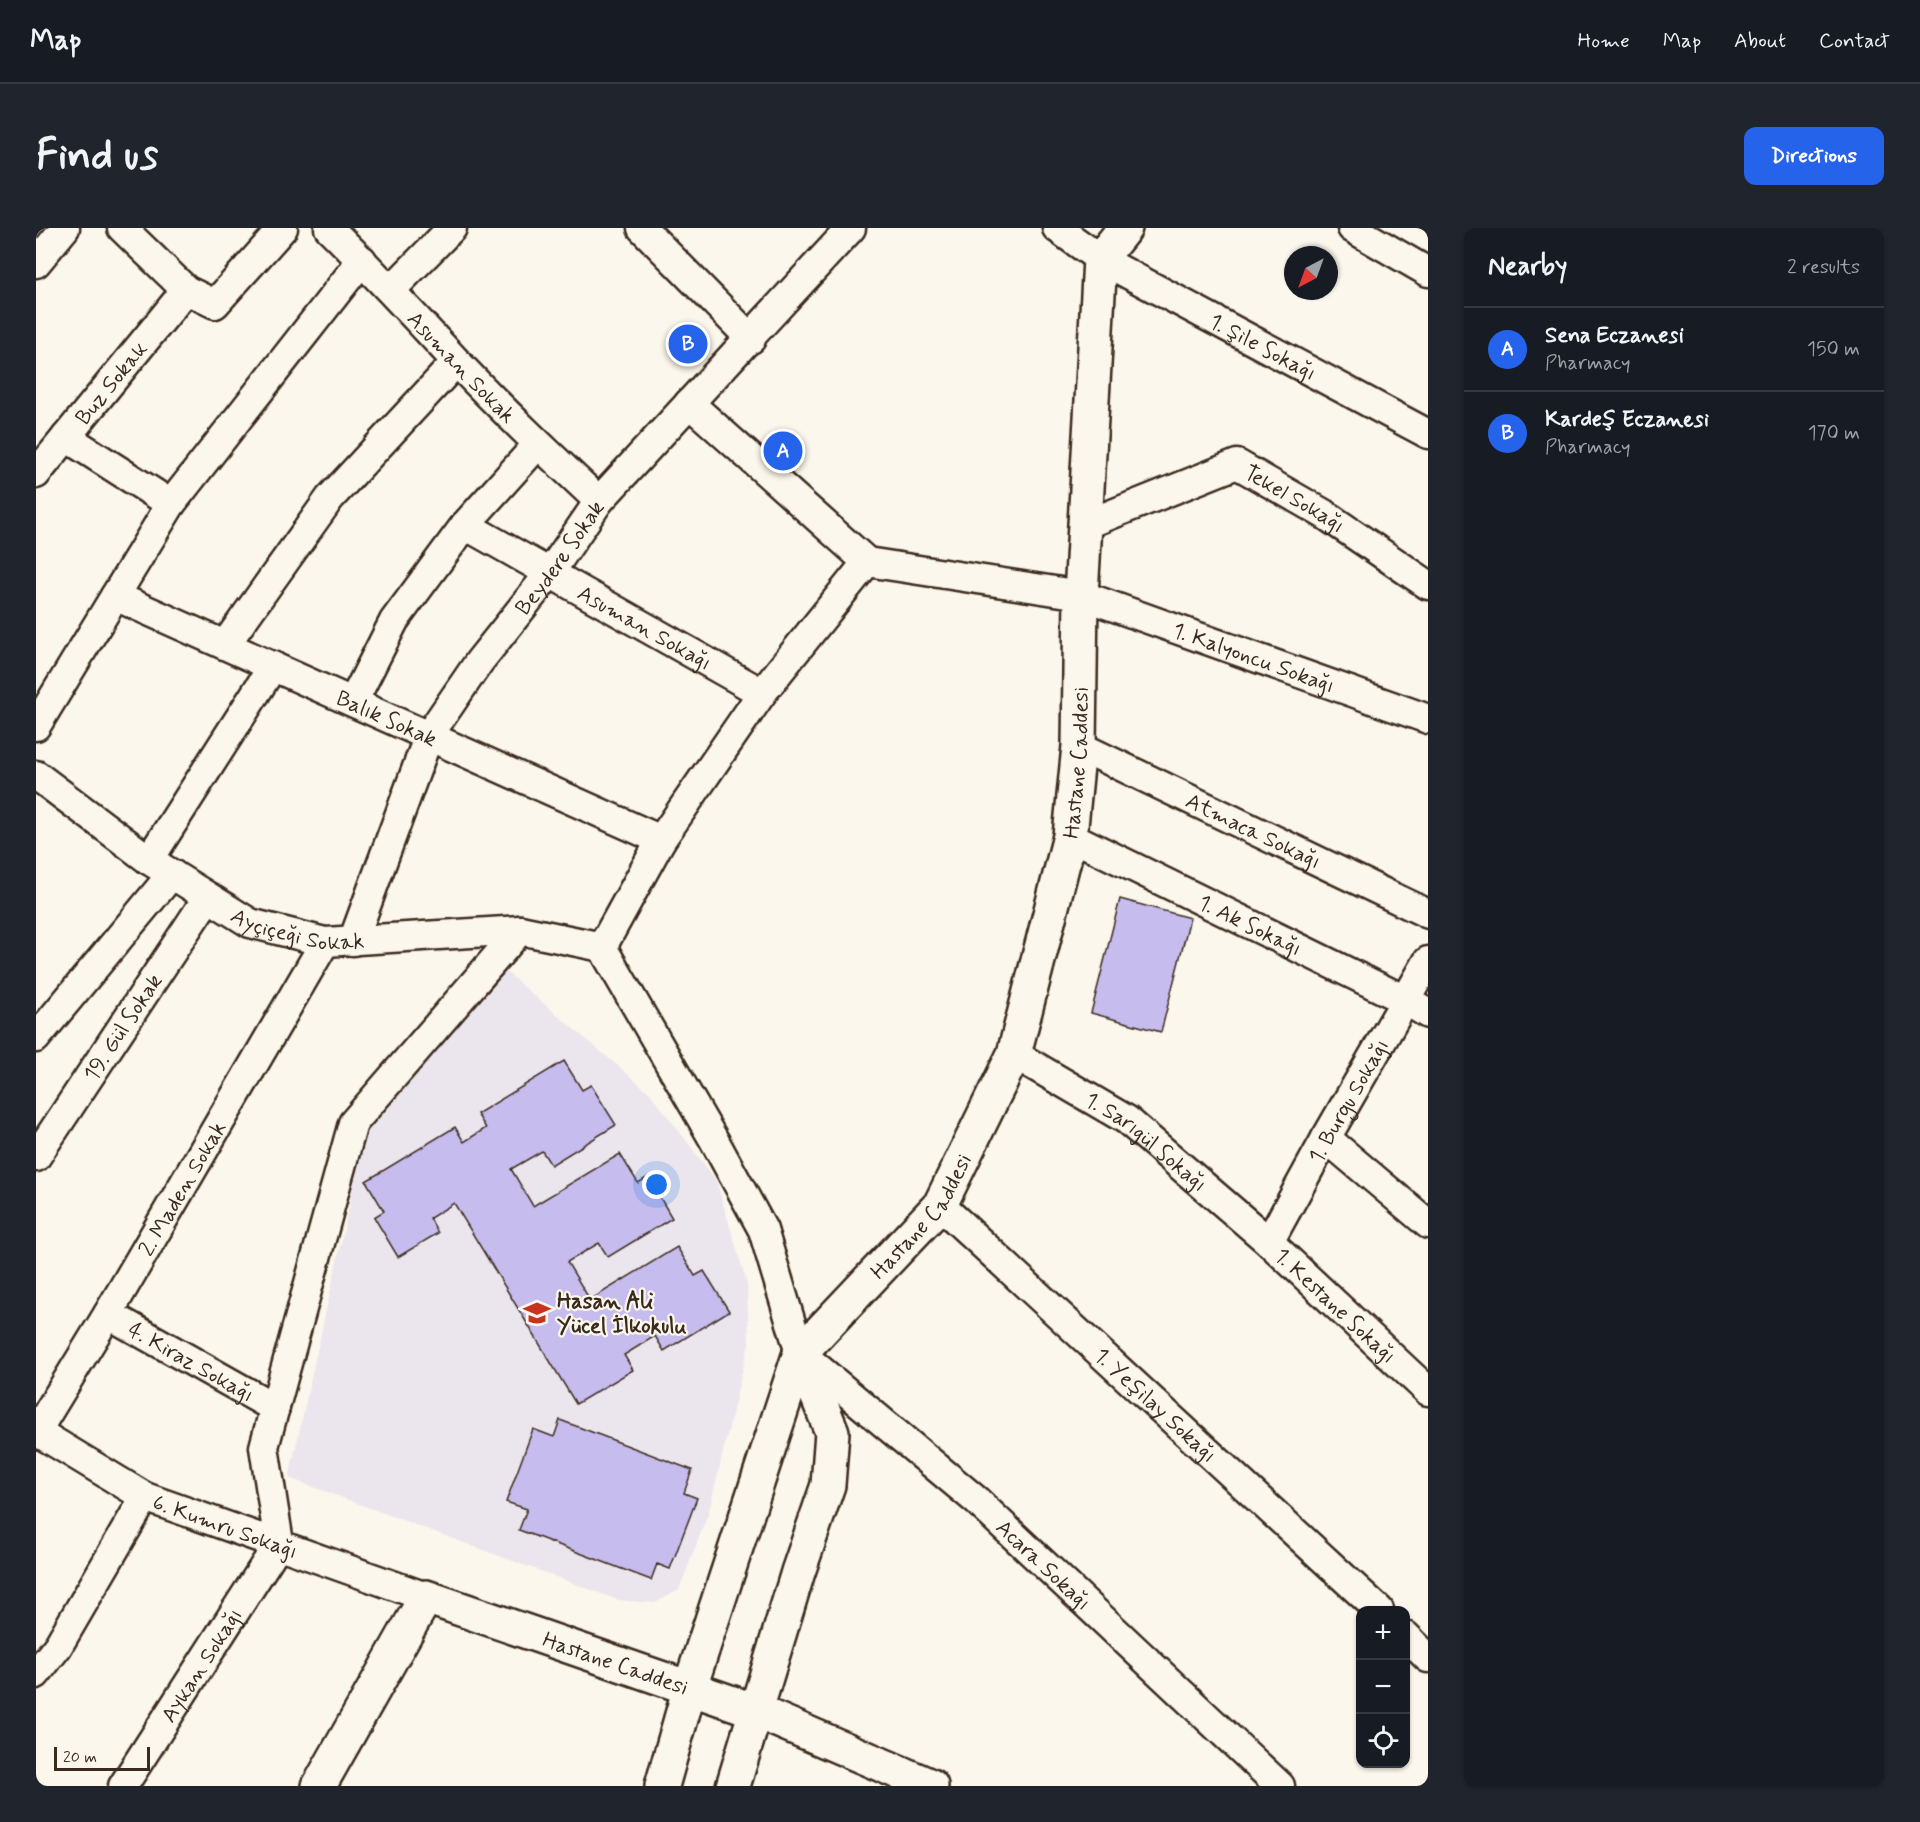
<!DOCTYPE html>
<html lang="en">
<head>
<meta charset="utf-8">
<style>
	body { margin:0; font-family:Mynerve,sans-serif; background:#20242c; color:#f1f3f6 }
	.controls { position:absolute; right:18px; bottom:18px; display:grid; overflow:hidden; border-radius:12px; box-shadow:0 2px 4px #0004 }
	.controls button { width:54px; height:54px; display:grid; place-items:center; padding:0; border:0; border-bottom:2px solid #363941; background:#171b24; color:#f1f3f6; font:30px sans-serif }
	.compass { position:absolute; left:1248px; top:18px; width:54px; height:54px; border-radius:50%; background:#171b24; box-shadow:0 2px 4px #0004; rotate:221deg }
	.scale { position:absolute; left:18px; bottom:15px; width:96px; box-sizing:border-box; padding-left:6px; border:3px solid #3b2a1e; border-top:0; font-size:16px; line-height:21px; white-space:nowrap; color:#3b2a1e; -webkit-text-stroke:4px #fbf7ec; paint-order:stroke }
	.you { position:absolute; left:621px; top:957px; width:21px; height:21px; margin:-15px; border:4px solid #fff; border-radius:50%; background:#1a73e8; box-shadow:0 0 0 9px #1a73e833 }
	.badge { display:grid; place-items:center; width:39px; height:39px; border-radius:50%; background:#2563eb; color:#fff; font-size:20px; font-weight:700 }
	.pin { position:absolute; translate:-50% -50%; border:3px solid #fff; box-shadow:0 2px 6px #0006 }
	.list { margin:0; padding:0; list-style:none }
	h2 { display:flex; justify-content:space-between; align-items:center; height:78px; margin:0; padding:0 24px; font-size:26px }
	h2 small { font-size:20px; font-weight:400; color:#9ea1a6 }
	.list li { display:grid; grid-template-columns:39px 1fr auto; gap:18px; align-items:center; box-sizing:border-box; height:84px; padding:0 24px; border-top:2px solid #363941 }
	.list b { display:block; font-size:22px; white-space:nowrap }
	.list p { margin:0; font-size:20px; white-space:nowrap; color:#9ea1a6 }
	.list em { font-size:20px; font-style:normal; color:#9ea1a6 }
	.icon { flex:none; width:33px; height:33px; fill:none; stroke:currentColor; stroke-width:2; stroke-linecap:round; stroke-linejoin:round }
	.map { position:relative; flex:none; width:1392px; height:1558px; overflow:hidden; border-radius:12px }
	header { display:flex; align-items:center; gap:36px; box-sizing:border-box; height:84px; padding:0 30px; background:#171b24; border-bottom:2px solid #363941 }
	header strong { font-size:28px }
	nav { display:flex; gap:33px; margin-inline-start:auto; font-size:21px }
	.intro { display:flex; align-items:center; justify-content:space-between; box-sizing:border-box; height:144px; padding:0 36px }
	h1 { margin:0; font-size:42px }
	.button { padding:15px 27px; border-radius:12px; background:#2563eb; color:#fff; font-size:21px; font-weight:700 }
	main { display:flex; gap:36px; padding:0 36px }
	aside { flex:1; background:#171b24; border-radius:12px; box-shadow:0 2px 4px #0004 }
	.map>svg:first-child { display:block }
</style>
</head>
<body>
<header>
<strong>Map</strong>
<nav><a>Home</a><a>Map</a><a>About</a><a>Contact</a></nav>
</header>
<div class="intro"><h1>Find us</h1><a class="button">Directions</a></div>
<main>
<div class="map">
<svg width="1392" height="1558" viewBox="0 0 1392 1558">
	<rect width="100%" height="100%" fill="#fbf7ec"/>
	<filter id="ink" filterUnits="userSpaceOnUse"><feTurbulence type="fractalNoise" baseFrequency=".0167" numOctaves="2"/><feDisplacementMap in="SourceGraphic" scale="12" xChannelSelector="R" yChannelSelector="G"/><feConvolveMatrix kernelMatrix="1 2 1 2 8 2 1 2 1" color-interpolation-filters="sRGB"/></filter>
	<g filter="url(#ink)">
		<path fill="#ebe5ed" d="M469 743 614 865 680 952 711 1056 713 1115 673 1283 643 1362 619 1375 582 1372 253 1250 330 902Z"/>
		<path fill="#c6bcee" stroke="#3b2a1e" stroke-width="1.5" d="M1084 671 1154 690 1125 804 1055 785Z
			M528 833 546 862 555 857 580 897 515 937 506 923 475 941 497 978 584 926 602 955 612 949 636 990 572 1029 563 1015 531 1034 554 1072 641 1019 659 1048 668 1043 693 1083 628 1123 619 1108 588 1127 597 1142 540 1176 418 975 394 990 402 1005 362 1029 338 989 348 983 330 953 419 899 428 914 450 900 441 886Z
			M524 1192 656 1242 648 1265 661 1270 634 1341 621 1336 615 1352 483 1302 491 1281 470 1274 497 1201 518 1209Z"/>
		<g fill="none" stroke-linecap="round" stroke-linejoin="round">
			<defs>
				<g id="street">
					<path d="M86 0 150 62 179 76 247 0"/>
					<path id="s1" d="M293 0C337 43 378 88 419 132 465 181 514 227 563 273"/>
					<path d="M606 0 715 111"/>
					<path id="s2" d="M1021 0 1064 31 1392 206"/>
					<path d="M1316 0 1392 44"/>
					<path d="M0 35 29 0"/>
					<path d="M355 62 416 0"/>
					<path id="s3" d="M653 175 831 334 1045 367 1392 491"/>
					<path d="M30 209 135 276"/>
					<path id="s4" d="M0 246 150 62"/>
					<path id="s5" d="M429 297 726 465"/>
					<path id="s6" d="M1049 297 1201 236 1288 286 1392 357"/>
					<path id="s7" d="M79 368 625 612"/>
					<path d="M189 417 294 270 420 134"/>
					<path d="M317 474 358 393 429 297 502 216"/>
					<path d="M0 498 135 276 326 32"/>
					<path id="s8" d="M1043 518 1392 686"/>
					<path id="s9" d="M0 547 113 632 214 695 289 714 484 702 566 719"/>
					<path id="s10" d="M1034 608 1371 773 1392 786"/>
					<path d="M113 632 237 438"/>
					<path id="s11" d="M317 713 393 507 443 434 513 346 563 273 815 0"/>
					<path id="s12" d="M566 719 678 912 727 1002 764 1125 941 1273 1244 1558"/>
					<path d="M566 719 625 612 726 465 831 334"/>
					<path d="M0 810 136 646"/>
					<path id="s13" d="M978 826 1091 892 1233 1014 1392 1163"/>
					<path d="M1290 910 1392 996"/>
					<path id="s14" d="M0 929 172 669"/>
					<path id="s15" d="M904 977 1343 1382"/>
					<path id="s16" d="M1233 1014 1290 910 1392 733"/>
					<path id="s17" d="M72 1086 239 1180"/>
					<path id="s18" d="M0 1203 109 1269 390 1369"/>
					<path id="s19" d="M0 1204 72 1086 289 714"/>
					<path d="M1370 1408 1392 1430"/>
					<path d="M0 1446 22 1418 109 1269"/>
					<path id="s20" d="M87 1558 243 1315 228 1219 317 895 484 702"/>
				</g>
				<g id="secondary">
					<path id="s21" d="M283 1558 390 1369 720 1483 895 1558"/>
					<path id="s22" d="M626 1558 654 1459 764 1125 904 977 978 826 1034 608 1043 518 1045 367 1064 31 1089 0"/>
					<path d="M697 1558 762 1344 792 1257 796 1204 764 1125"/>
				</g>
			</defs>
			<use href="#street" stroke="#3b2a1e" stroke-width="33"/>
			<use href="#secondary" stroke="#3b2a1e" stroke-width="38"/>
			<use href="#street" stroke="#fbf7ec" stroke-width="28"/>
			<use href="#secondary" stroke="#fbf7ec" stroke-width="33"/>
		</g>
	</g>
	<defs>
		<symbol id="school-bare" viewBox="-9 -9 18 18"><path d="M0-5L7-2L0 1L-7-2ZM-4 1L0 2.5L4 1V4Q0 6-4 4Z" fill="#c8321e" stroke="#fbf7ec" stroke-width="2.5" paint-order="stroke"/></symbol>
	</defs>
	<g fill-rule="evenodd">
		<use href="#school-bare" x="482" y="1066" width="38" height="38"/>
	</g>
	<g text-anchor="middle" stroke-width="4.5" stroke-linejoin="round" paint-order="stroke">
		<g font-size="22" fill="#3b2a1e" stroke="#fbf7ec">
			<text dy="8" stroke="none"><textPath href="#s2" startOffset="238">1. Şile Sokağı</textPath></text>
			<text dy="8" stroke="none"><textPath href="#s1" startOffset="192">Asuman Sokak</textPath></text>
			<text dy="8" stroke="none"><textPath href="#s4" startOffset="118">Buz Sokak</textPath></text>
			<text dy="8" stroke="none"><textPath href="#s6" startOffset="231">Tekel Sokağı</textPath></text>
			<text dy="8" stroke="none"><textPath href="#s11" startOffset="440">Beydere Sokak</textPath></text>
			<text dy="8" stroke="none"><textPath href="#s5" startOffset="207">Asuman Sokağı</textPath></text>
			<text dy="8" stroke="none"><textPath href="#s3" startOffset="639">1. Kalyoncu Sokağı</textPath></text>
			<text dy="8" stroke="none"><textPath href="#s7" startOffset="298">Balık Sokak</textPath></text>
			<text dy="8" stroke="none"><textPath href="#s22" startOffset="1125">Hastane Caddesi</textPath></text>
			<text dy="8" stroke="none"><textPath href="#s8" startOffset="194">Atmaca Sokağı</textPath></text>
			<text dy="8" stroke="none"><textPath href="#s9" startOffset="309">Ayçiçeği Sokak</textPath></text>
			<text dy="8" stroke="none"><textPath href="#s10" startOffset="201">1. Ak Sokağı</textPath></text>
			<text dy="8" stroke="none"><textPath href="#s14" startOffset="156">19. Gül Sokak</textPath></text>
			<text dy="8" stroke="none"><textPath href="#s16" startOffset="162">1. Burgu Sokağı</textPath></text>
			<text dy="8" stroke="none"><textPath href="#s13" startOffset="159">1. Sarıgül Sokağı</textPath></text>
			<text dy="8" stroke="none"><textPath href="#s19" startOffset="284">2. Maden Sokak</textPath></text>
			<text dy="8" stroke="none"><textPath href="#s22" startOffset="638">Hastane Caddesi</textPath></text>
			<text dy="8" stroke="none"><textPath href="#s13" startOffset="410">1. Kestane Sokağı</textPath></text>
			<text dy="8" stroke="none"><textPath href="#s17" startOffset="96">4. Kiraz Sokağı</textPath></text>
			<text dy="8" stroke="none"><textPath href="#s15" startOffset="294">1. Yeşilay Sokağı</textPath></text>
			<text dy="8" stroke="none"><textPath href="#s18" startOffset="213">6. Kumru Sokağı</textPath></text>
			<text dy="8" stroke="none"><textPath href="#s12" startOffset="777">Acara Sokağı</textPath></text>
			<text dy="8" stroke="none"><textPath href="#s21" startOffset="418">Hastane Caddesi</textPath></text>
			<text dy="8" stroke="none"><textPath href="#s20" startOffset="144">Aykan Sokağı</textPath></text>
		</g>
		<g font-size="22" font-weight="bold" fill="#3b2a1e" stroke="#fbf7ec" text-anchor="start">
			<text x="521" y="1080">Hasan Ali<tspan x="521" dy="25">Yücel İlkokulu</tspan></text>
		</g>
	</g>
</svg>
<div class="controls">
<button>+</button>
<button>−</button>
<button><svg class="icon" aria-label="locate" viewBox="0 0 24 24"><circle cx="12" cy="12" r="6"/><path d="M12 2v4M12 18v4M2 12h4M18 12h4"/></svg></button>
</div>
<svg class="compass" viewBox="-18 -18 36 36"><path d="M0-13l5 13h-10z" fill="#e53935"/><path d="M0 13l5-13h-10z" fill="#9ea1a6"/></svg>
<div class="scale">20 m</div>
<div class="you"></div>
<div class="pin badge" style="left:747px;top:223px">A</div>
<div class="pin badge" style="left:652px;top:116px">B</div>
</div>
<aside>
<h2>Nearby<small>2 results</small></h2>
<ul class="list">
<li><span class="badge">A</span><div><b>Sena Eczanesi</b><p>Pharmacy</p></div><em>150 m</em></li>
<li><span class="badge">B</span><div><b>Kardeş Eczanesi</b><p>Pharmacy</p></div><em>170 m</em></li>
</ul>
</aside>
</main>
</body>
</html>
